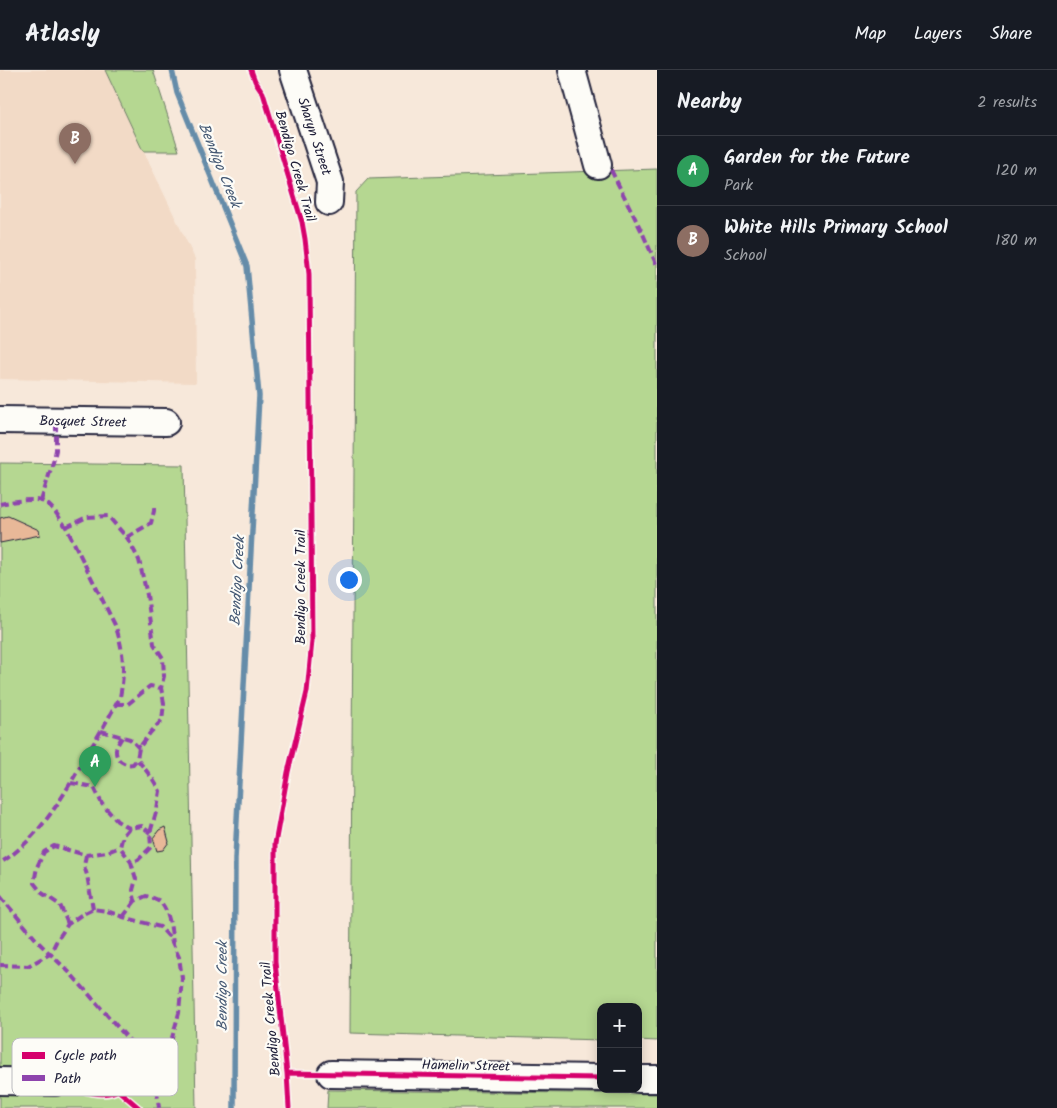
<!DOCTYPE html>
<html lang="en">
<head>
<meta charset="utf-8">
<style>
	body { margin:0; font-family:Kalam,sans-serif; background:#20242c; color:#f1f3f6 }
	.controls { position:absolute; right:15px; bottom:15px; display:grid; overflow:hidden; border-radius:10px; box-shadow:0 2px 12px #0003 }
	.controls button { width:45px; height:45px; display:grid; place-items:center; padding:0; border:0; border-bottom:1px solid #363941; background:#171b24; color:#f1f3f6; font:25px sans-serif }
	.you { position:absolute; left:348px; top:509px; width:18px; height:18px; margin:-12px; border:4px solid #fff; border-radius:50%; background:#1a73e8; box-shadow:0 0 0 8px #1a73e833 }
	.badge { display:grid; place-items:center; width:32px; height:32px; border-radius:50%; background:#2563eb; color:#fff; font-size:16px; font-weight:700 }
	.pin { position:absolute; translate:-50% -41px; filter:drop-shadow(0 1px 2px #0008) }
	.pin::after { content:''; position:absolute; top:26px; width:18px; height:15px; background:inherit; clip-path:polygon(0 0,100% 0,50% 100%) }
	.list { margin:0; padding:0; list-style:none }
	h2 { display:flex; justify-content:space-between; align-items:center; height:65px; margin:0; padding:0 20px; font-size:21px }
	h2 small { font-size:16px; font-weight:400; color:#9ea1a6 }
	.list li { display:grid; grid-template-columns:32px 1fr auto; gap:15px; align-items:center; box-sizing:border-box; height:70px; padding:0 20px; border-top:1px solid #363941 }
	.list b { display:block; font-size:19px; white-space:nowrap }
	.list p { margin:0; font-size:16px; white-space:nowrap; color:#9ea1a6 }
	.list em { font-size:16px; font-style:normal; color:#9ea1a6 }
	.map { position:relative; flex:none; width:657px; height:1038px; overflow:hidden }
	header { display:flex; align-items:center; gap:30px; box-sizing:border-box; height:70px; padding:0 25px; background:#171b24; border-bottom:1px solid #363941 }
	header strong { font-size:24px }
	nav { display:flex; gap:28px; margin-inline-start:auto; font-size:18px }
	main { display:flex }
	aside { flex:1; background:#171b24 }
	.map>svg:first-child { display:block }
</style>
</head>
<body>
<header>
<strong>Atlasly</strong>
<nav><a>Map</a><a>Layers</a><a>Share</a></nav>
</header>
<main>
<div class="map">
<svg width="657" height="1038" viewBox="0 0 657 1038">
	<rect width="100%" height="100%" fill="#f7e8da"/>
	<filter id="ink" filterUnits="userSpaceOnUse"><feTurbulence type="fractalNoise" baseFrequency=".02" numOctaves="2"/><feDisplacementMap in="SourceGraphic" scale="10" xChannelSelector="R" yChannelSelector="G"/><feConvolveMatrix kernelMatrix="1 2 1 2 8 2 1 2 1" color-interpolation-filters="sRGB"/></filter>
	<g filter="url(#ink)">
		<path fill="#f2dac6" d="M0 0H105L195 189 196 313 0 309Z"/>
		<path fill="#b5d791" stroke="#6c7c66" d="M105 0H153L179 81H143Z
			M657 99V971L638 970V937H601V970L350 963 356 122 368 109Z
			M0 393 184 395 196 1038H0Z
			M328 1020 657 1024V1038H327Z"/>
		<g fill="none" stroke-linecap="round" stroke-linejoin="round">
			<path stroke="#658ca9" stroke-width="5.5" d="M172 0 177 23 247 196 259 326 235 789 234 1038"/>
		</g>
		<path fill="#e8b898" stroke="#22223b" d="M8 446 39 460 40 465 0 473V448Z
			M165 757 169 772 163 780 157 781 153 768 159 760Z"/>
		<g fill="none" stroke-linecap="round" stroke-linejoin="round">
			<defs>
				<path id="minor" d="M293 0 330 112 329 132
					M572 0 598 95
					M0 350 166 352
					M331 1004 601 1008
					M638 1009H657
					M0 1011 55 1012"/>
			</defs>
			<use href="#minor" stroke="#22223b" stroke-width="30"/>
			<use href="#minor" stroke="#fdfcf7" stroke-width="26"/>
			<path stroke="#8e44ad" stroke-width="4" stroke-dasharray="8 4" stroke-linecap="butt" d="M611 100 643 164 657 196
				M41 431 54 389 56 380V350
				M0 434C9 432 32 428 41 431 51 433 60 449 66 457L115 555C124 580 125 601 120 627 110 646 99 664 88 683 65 723 40 769 0 793
				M66 457 87 447 108 446 128 469 139 490 147 525 154 574 163 588 164 606 161 618 164 633 162 650 150 663 139 678 137 689 152 708 160 721 157 739 150 763 151 777 138 790 131 792 136 809 133 820 135 831 146 826C150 827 154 828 158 830 169 837 172 863 173 875
				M127 467 151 453 154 441V435
				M116 634H128L150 616 161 618
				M101 661 130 669 139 678
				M122 667C120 671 117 675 116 679 115 690 124 696 133 694L137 689
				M71 713 94 717 102 734 117 751 129 758 142 756 150 763
				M129 758 123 765 120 777 131 792
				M86 785 84 796 87 805 93 839
				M0 826 39 873 71 904 137 979 155 1005 159 1038
				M123 847 135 831
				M68 854 60 835 42 823 34 813 37 797 44 782 54 776 86 785 107 782 120 777
				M0 895 28 896 50 884 56 872 68 854 81 845 93 839 107 841 123 847 160 857 170 868 179 887 182 908 179 943 170 975 162 995 155 1005"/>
			<defs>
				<path id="cycleway" d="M251 0 255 11 263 23 302 152 305 169 309 204 312 571 307 622 288 702 275 774V892L287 1003 289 1038
					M287 1003 601 1008
					M55 1012C72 1017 102 1030 118 1020L139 1038"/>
			</defs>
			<use href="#cycleway" stroke="#fdfcf7" stroke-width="8"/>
			<use href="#cycleway" stroke="#d6006c" stroke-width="5"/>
		</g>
	</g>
	<g text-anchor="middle" stroke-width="4.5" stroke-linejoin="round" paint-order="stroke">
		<g font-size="14" fill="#22223b" stroke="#fdfcf7">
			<text transform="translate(315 66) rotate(72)" y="5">Sharyn Street</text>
			<text transform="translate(296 96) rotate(74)" y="5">Bendigo Creek Trail</text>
			<text transform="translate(83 351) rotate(1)" y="5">Bosquet Street</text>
			<text transform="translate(300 517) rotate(-90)" y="5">Bendigo Creek Trail</text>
			<text transform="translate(270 949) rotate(-95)" y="5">Bendigo Creek Trail</text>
			<text transform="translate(466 995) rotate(1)" y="5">Hamelin Street</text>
		</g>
		<g font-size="15" font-style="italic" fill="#435772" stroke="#fdfcf7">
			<text transform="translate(220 95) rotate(68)" y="5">Bendigo Creek</text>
			<text transform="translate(237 511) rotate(-87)" y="5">Bendigo Creek</text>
			<text transform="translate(222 916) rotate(-90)" y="5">Bendigo Creek</text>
		</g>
	</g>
	<rect x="12" y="968" width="166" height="58" rx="8" fill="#fdfcf7" stroke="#bbbbbf" stroke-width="1"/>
	<rect x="22" y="982" width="23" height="7" fill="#d6006c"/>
	<rect x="22" y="1005" width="23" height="6" fill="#8e44ad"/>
	<g font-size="14" fill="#22223b">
		<text x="54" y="990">Cycle path</text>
		<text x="54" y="1013">Path</text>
	</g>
</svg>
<div class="controls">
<button>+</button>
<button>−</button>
</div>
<div class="you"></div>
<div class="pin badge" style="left:95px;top:717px;background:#2e9e5b">A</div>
<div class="pin badge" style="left:75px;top:94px;background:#8d6e63">B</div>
</div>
<aside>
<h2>Nearby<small>2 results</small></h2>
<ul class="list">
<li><span class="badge" style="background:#2e9e5b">A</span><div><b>Garden for the Future</b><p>Park</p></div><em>120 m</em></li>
<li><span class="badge" style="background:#8d6e63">B</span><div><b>White Hills Primary School</b><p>School</p></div><em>180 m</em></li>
</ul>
</aside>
</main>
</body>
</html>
